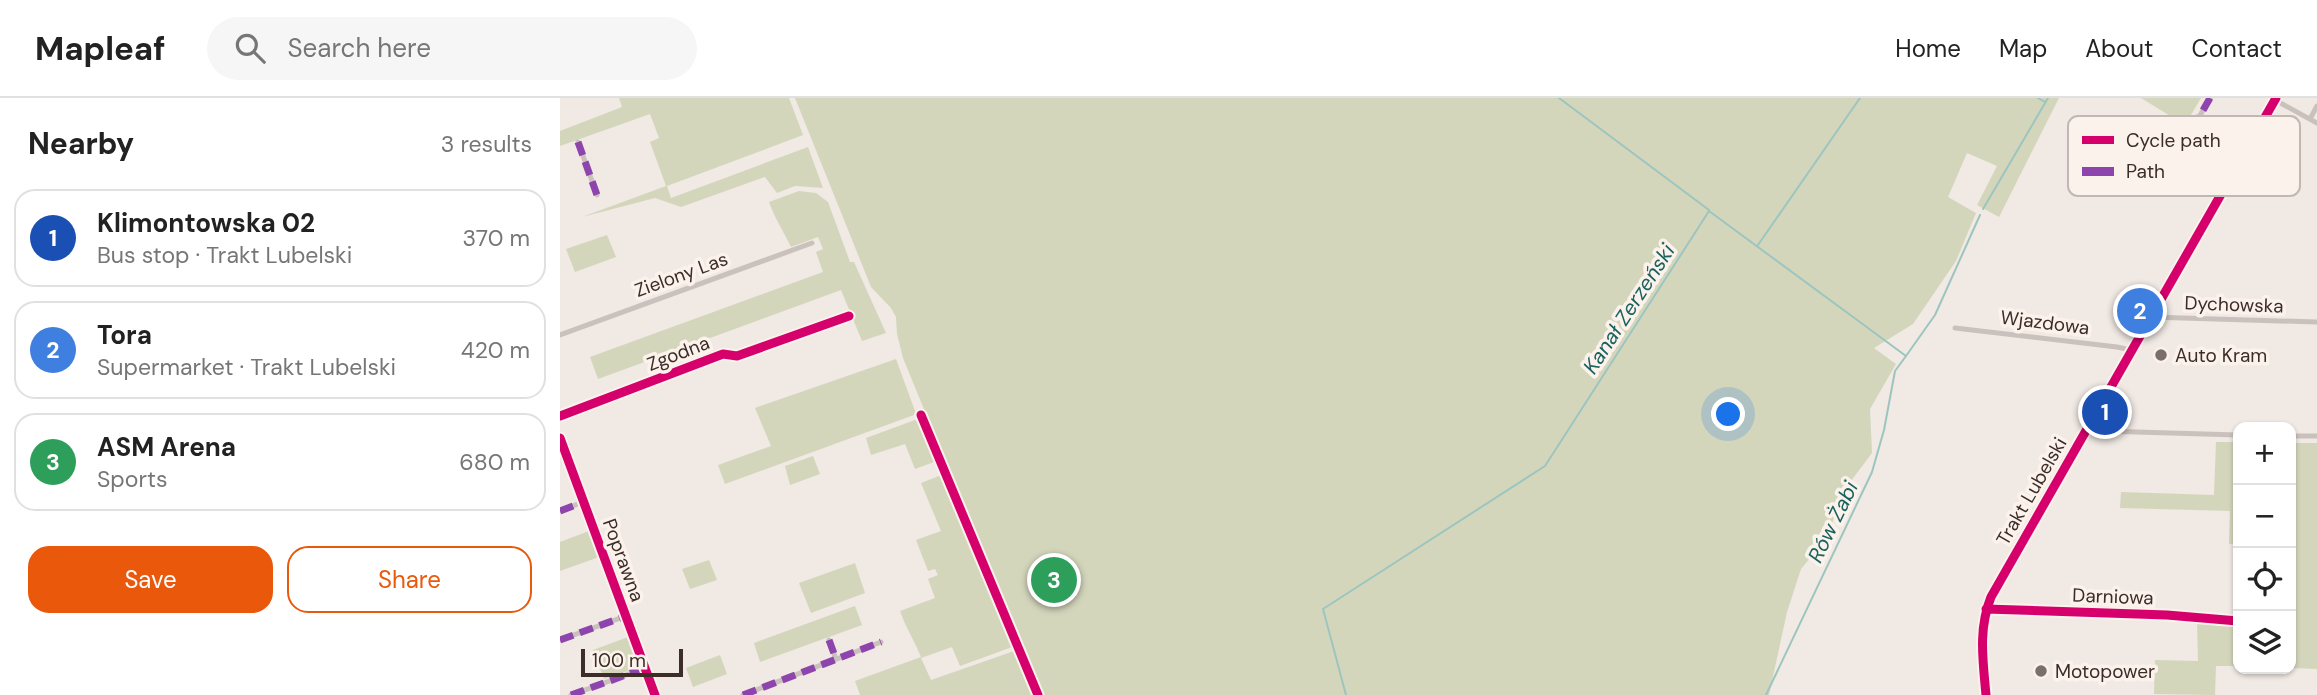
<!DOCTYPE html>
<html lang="en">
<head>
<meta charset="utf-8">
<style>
	body { margin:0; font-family:"DM Sans",sans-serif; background:#f6f6f6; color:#222 }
	.controls { position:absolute; right:21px; bottom:21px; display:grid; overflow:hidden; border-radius:14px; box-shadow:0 2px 5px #0004 }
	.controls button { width:63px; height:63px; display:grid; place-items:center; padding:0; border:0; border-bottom:2px solid #e0e0e0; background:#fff; color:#222; font:35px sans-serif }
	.scale { position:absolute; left:21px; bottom:18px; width:102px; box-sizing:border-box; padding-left:7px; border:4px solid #3c2d29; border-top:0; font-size:19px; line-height:24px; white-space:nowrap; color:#3c2d29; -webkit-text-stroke:5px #fcf2ec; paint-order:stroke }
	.you { position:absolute; left:1169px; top:317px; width:24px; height:24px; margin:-18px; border:5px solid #fff; border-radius:50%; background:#1a73e8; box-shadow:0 0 0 10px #1a73e833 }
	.badge { display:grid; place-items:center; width:46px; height:46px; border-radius:50%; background:#ea580c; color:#fff; font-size:23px; font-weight:700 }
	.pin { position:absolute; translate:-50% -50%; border:4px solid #fff; box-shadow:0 2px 7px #0006 }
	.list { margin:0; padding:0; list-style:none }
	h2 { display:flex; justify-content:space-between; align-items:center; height:91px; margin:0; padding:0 28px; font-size:30px }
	h2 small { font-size:23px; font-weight:400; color:#767676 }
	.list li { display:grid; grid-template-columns:46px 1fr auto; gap:21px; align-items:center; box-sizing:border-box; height:98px; margin:0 14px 14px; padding:0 14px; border:2px solid #e0e0e0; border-radius:21px }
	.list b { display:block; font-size:26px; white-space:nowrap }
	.list p { margin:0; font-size:23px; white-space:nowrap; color:#767676 }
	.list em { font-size:23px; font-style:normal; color:#767676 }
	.actions { display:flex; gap:14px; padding:21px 28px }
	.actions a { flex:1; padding:16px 0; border:2px solid #ea580c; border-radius:21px; text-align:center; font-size:24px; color:#ea580c }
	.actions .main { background:#ea580c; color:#fff }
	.icon { flex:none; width:38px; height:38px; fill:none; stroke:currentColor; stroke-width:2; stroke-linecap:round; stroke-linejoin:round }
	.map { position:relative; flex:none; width:1757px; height:597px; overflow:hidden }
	header { display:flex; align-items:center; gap:42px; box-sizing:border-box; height:98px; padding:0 35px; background:#fff; border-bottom:2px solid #e0e0e0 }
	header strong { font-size:33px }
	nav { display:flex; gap:38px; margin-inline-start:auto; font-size:24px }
	.search { width:490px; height:63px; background:#f6f6f6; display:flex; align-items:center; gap:18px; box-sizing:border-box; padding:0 24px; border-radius:38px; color:#767676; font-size:26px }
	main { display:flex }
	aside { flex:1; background:#fff }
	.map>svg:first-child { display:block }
</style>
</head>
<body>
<header>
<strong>Mapleaf</strong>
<div class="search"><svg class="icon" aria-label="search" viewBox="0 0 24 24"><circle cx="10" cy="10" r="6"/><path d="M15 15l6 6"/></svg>Search here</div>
<nav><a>Home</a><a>Map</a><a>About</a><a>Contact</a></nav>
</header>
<main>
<aside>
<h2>Nearby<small>3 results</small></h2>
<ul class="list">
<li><span class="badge" style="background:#1a4fb4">1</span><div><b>Klimontowska 02</b><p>Bus stop · Trakt Lubelski</p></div><em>370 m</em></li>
<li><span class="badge" style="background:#3f7fe0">2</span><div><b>Tora</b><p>Supermarket · Trakt Lubelski</p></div><em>420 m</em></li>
<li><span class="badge" style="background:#2e9e5b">3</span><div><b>ASM Arena</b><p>Sports</p></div><em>680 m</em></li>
</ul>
<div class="actions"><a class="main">Save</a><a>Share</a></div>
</aside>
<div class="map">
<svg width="1757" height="597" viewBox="0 0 1757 597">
	<rect width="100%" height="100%" fill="#f0e9e4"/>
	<path fill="#d4d6bc" d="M59 0H229L243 37 107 88 111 100 248 49 263 90 235 88 217 95 205 79 121 109 95 100 22 119 106 88 90 44 99 40 90 16 0 48V33L62 9Z
		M235 0H1499L1439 119 1417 107 1437 68 1407 55 1388 99 1416 115 1396 163 1353 226 1314 250 1336 266 1310 311 1312 355 1288 387 1265 442 1241 471 1227 514 1209 597H481L343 260 337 236 336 219 331 210 311 189Z
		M1581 0H1641L1625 27Z
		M239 93 256 95 268 104 290 164H294L326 235 302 243 281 192 38 281 30 259 263 174 256 154 263 151 258 139 231 149C223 132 215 121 209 104Z
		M47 137 56 159 15 174 6 151Z
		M336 261 355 313 354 317 165 386 158 367 211 348 195 310Z
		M355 322 362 326 376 359 374 364 355 371 345 346 311 357 306 340Z
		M1656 344H1678V446H1669L1670 413 1560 410 1561 394 1654 397Z
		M1731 345H1757V571L1731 570Z
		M253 358 260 376 230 387 225 368Z
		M384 376 455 548 400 568 392 549 361 560 371 582 457 552 475 597H300L295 583 361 559C354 542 346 530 340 513L375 500 368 481 378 477 375 471 368 473 356 442 381 433 361 385Z
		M29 433 39 459 0 473V444Z
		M1676 458 1678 459V568H1656L1655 597 1594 596 1595 562 1638 563 1637 523H1645V515L1673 516Z
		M149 462 157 482 130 491 122 471Z
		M295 465 305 495 251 515 239 485Z
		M295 508 302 527 200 564 194 545Z
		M68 539 80 569 44 581 33 552Z
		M160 557 167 576 133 589 126 570Z"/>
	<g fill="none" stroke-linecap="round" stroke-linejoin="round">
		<path stroke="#9dc5c0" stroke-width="2" d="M999 0 1149 112
			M1478 0 1485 4
			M1423 111 1488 0
			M1198 147 1300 0
			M786 597 763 511 985 368 1149 113 1346 258 1375 217 1420 117
			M1206 597 1312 374 1324 332 1335 273 1346 258"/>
		<path stroke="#cac1bc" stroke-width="5" d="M1650 0 1634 28 1660 43 1668 45
			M1715 2 1757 25
			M1750 21 1757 8
			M18 44 37 97
			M1590 219 1757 224
			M1395 230 1557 249 1571 252
			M0 237 252 145
			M361 317 478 597
			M0 318 163 256 177 258 289 218
			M1528 328 1542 333 1678 337
			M1731 338H1757
			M0 340 95 597
			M0 413 23 404
			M1426 511 1607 517 1678 523
			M0 542 66 518
			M269 542 276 561
			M11 597 85 570
			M183 597 321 544"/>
		<path stroke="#cac1bc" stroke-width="7" d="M1426 597C1423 563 1418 531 1431 499L1716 0"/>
		<path stroke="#8e44ad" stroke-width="7" stroke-dasharray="14 7" stroke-linecap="butt" d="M1650 0 1634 28 1660 43 1668 45
			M18 44 37 97
			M0 413 23 404
			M0 542 66 518
			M269 542 276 561
			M11 597 85 570
			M183 597 321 544"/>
		<defs>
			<path id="cycleway" d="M361 317 478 597
				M0 318 163 256 177 258 289 218
				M0 340 95 597
				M1426 511 1607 517 1678 523
				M1426 597C1423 563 1418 531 1431 499L1716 0"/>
		</defs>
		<use href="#cycleway" stroke="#fcf2ec" stroke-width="13"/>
		<use href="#cycleway" stroke="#d6006c" stroke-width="9"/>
	</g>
	<g fill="#7b6f6a" stroke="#fcf2ec" stroke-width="2.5">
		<circle cx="1601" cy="257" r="7"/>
		<circle cx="1481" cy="573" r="7"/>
	</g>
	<g text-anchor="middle" stroke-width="7" stroke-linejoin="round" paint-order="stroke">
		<g font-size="19" fill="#3c2d29" stroke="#fcf2ec">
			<text transform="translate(121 176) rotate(-20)" y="7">Zielony Las</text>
			<text transform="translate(1674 206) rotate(2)" y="7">Dychowska</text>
			<text transform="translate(1485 224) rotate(7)" y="7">Wjazdowa</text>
			<text transform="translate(118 255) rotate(-21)" y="7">Zgodna</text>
			<text transform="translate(1471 393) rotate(-60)" y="7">Trakt Lubelski</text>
			<text transform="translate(64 462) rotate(70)" y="7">Poprawna</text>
			<text transform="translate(1553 498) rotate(2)" y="7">Darniowa</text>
		</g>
		<g font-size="19" fill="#3c2d29" stroke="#fcf2ec" text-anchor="start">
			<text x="1615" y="264">Auto Kram</text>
			<text x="1495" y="580">Motopower</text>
		</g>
		<g font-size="21" font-style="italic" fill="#1a625d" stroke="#fcf2ec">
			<text transform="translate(1069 211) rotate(-57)" y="7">Kanał Zerzeński</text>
			<text transform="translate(1273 424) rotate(-64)" y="7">Rów Żabi</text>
		</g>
	</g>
	<rect x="1508" y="18" width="232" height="80" rx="10" fill="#fcf2ec" stroke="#c2b7b2" stroke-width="2"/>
	<rect x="1522" y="38" width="32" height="8" fill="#d6006c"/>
	<rect x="1522" y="69" width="32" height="9" fill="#8e44ad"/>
	<g font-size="19" fill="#3c2d29">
		<text x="1566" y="49">Cycle path</text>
		<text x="1566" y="80">Path</text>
	</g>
</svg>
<div class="controls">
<button>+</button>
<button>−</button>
<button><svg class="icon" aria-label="locate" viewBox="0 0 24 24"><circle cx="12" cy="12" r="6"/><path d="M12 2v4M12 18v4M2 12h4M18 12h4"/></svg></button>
<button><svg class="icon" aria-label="layers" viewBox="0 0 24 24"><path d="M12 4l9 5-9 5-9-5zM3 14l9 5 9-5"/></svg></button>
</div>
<div class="scale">100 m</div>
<div class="you"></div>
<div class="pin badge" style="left:1545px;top:314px;background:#1a4fb4">1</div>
<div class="pin badge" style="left:1580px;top:213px;background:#3f7fe0">2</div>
<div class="pin badge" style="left:494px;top:482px;background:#2e9e5b">3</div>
</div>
</main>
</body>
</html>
